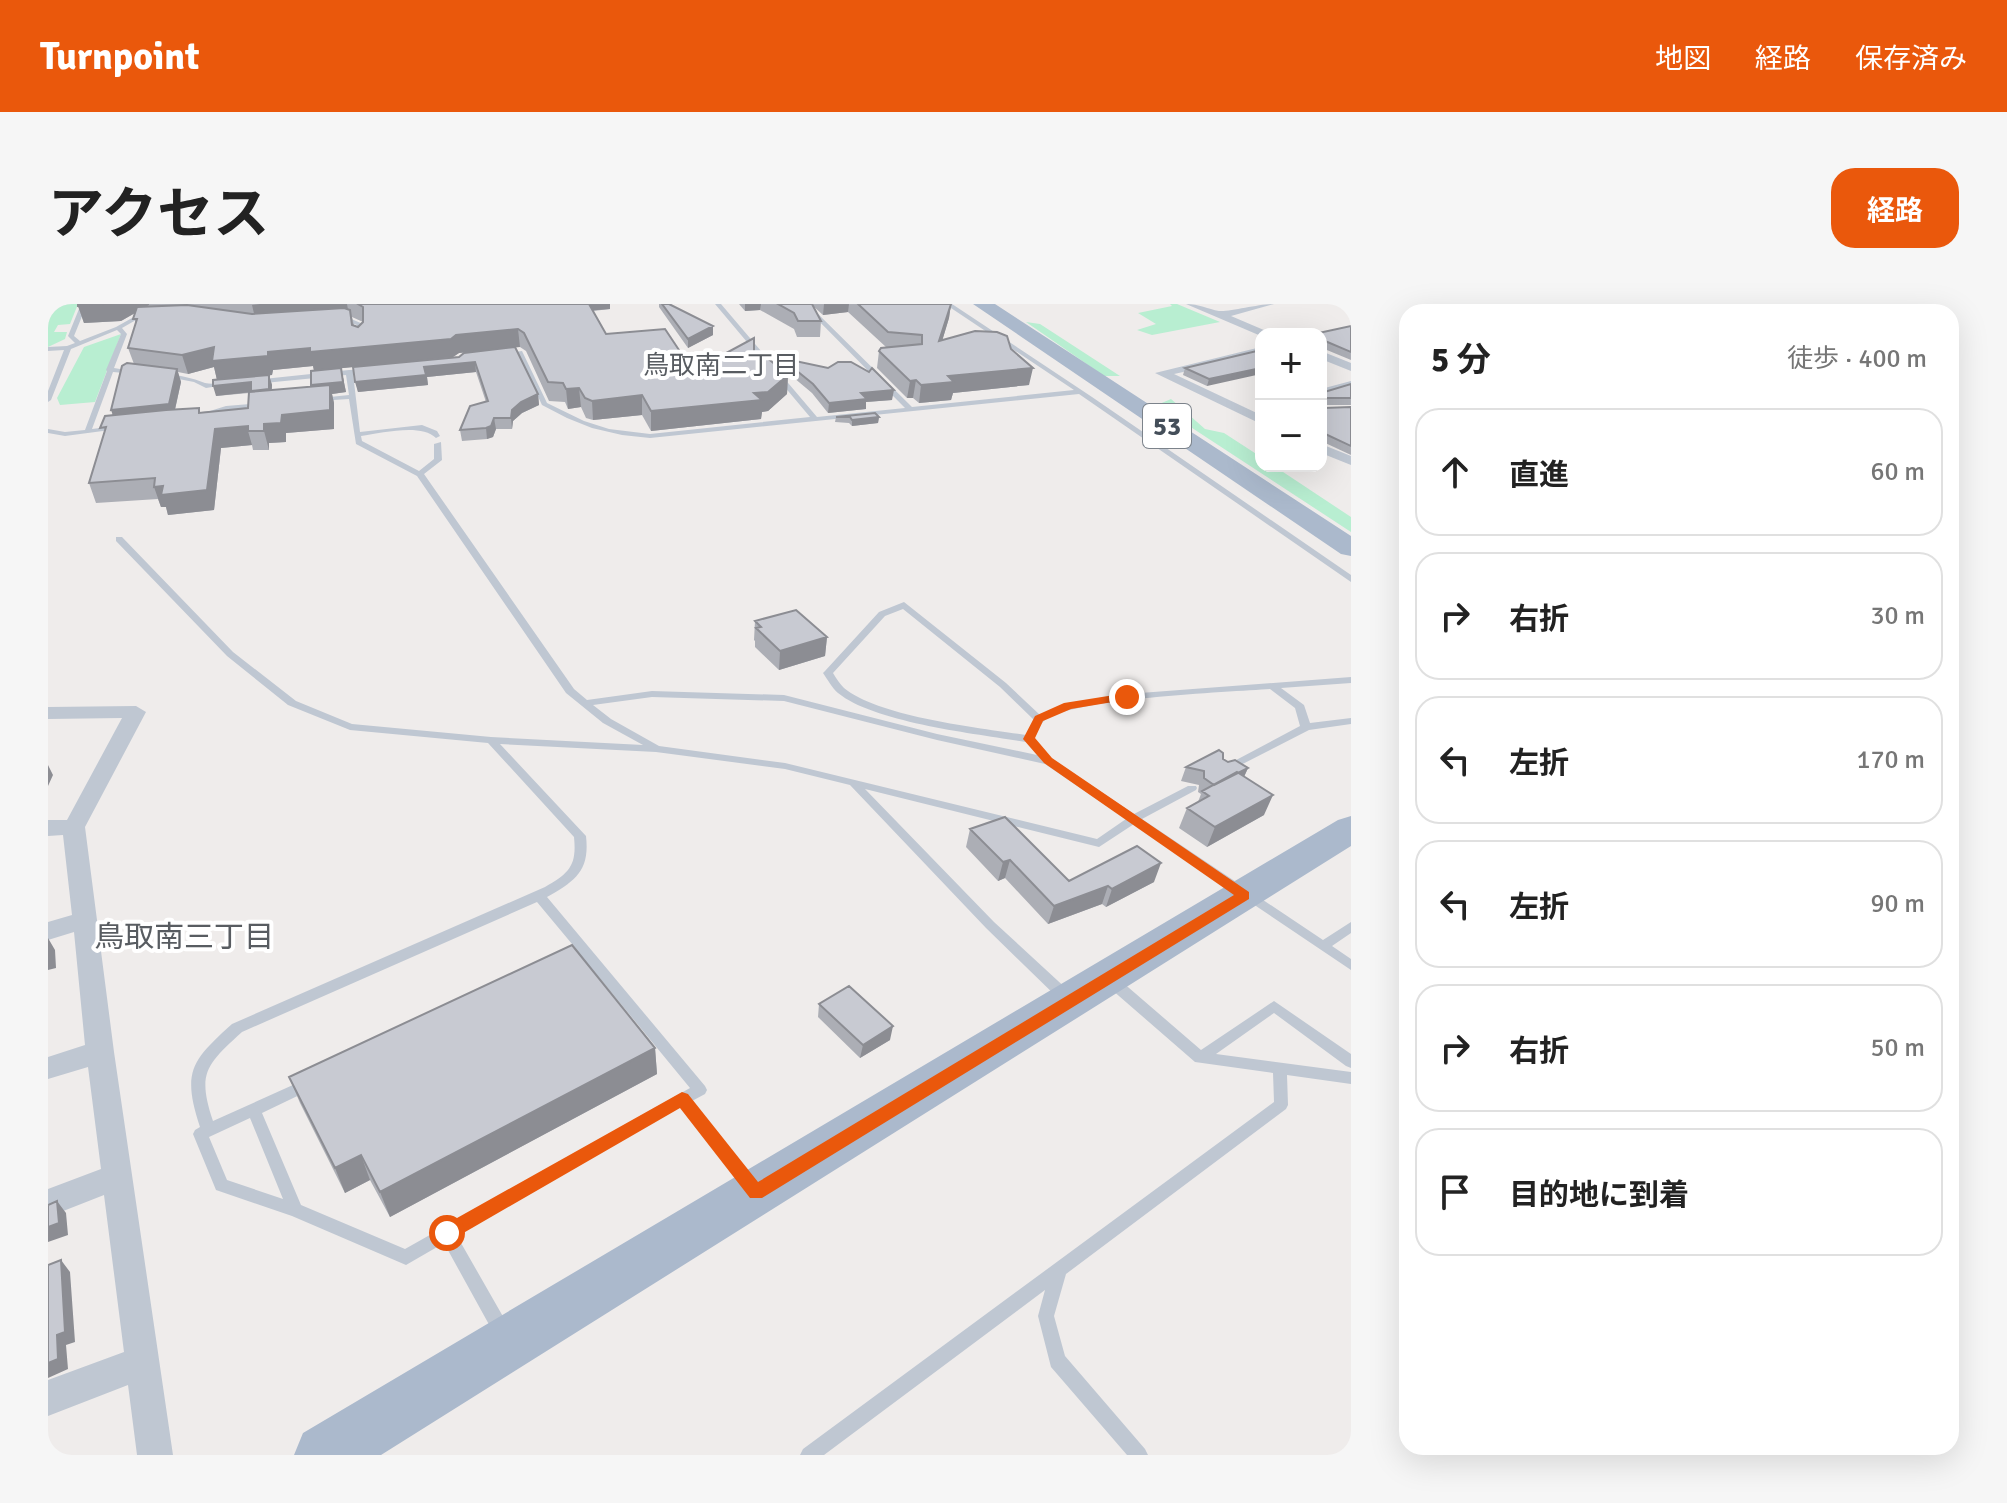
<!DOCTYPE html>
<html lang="ja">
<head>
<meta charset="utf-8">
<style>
	body { margin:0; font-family:Signika,"Noto Sans JP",sans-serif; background:#f6f6f6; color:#222 }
	.controls { position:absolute; right:24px; top:24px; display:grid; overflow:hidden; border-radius:16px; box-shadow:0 8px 32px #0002 }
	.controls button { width:72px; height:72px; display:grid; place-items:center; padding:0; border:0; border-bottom:2px solid #e0e0e0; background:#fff; color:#222; font:40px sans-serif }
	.stop { position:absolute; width:24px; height:24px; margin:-18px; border:6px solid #ea580c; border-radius:50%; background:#fff }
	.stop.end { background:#ea580c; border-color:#fff; box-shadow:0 2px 8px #0008 }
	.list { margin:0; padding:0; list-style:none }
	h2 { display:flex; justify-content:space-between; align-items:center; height:104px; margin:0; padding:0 32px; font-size:34px }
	h2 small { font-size:26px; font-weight:400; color:#767676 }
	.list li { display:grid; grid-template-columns:52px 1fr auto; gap:24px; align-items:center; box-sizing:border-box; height:128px; margin:0 16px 16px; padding:0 16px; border:2px solid #e0e0e0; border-radius:24px }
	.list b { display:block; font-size:30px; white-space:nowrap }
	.list em { font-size:26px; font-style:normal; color:#767676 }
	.icon { flex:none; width:44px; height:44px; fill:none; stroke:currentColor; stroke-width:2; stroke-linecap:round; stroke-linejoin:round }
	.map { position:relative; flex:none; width:1303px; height:1151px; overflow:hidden; border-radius:24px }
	header { display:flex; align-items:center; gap:48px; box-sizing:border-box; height:112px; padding:0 40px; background:#ea580c; color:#fff }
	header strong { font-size:38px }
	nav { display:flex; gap:44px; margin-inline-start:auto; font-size:28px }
	.intro { display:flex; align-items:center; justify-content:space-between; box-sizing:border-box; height:192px; padding:0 48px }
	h1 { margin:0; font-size:56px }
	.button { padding:20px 36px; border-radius:24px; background:#ea580c; color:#fff; font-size:28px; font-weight:700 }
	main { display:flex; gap:48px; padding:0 48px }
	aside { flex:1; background:#fff; border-radius:24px; box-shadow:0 8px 32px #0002 }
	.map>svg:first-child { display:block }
</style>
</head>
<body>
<header>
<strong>Turnpoint</strong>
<nav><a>地図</a><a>経路</a><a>保存済み</a></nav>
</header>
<div class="intro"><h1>アクセス</h1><a class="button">経路</a></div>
<main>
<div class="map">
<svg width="1303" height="1151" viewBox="0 0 1303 1151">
	<rect width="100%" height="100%" fill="#efeceb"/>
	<path fill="#b8eed1" d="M0 0H30L22 20 10 21 6 28H19L17 35 0 43Z
		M1122 0H1129L1172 18 1104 31 1089 26 1108 20 1090 9 1124 2Z
		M978 18 992 20 1072 72H1056Z
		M73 30 47 98 12 101 9 94 36 43Z
		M1123 95 1157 125 1176 129 1213 153V162H1226L1303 213V228L1109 101Z"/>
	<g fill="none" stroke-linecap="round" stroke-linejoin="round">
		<path fill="#bfc7d2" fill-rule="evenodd" d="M33 0H39L26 32 32 37 68 23 109 0H116L74 24 79 30 66 64 90 68 87 70 65 68 44 125 68 122 72 124 70 125 17 132 0 129V125L17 128 37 126 59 67 58 66 73 30 69 26 23 45 3 96 0 98V87L16 46 0 47V43L19 42 27 39 20 32Z
			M667 0H673L769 113 857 104 754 0H760L864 103 1026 86 897 0H904L1044 93 1303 271V278L1031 90 602 134 574 131 544 124 519 114 494 101 470 50 456 52 453 50 474 47 499 99 536 117 561 125 602 130 762 113Z
			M301 14 315 20 314 37 309 36V21C301 18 290 20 285 17Z
			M301 66 320 65 323 67 305 70 312 128 374 121 389 127 392 132 388 134C373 119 334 129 313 132L314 137 371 167 386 155V140L393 138 394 156 376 170 526 385 539 396 604 387 736 391 889 430 989 451 978 438C930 430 827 419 790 389 784 384 780 376 775 369L777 367 831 308 856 298 958 379 992 411 1020 399 1079 390 1303 373V379L1233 384 1256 401 1262 419 1303 414V420L1261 426 1179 468 1174 465 1175 463 1252 422 1247 404 1222 385C1183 388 1017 394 995 418 991 422 989 430 986 435L1004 455 1086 510 1140 482H1148L1149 484 1148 486 1094 515 1275 636 1303 618V629L1284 642 1303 655V666L1086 520 1051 543 817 485 946 618 1022 688 1024 692 1022 696H1012L938 624 802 481 737 465 608 448 452 440 538 532C542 567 527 577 499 593L657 782 659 786 657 790 644 797 706 875 709 880 706 885 701 887 696 885 632 803 409 932 461 1023 464 1029 461 1035 455 1037 449 1035 396 939 358 961 244 912 168 886 145 830 147 826 152 823C134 768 143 757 184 720L497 583C521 569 529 562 526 533L440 439 302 426 240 401 179 352 68 237V233H74L185 348 248 397 304 420 443 433 595 441 555 419 518 389 369 172 308 140 301 95 270 97 269 96 272 94 301 91 298 71 206 80 203 78 206 76ZM855 305 952 383 986 416 978 431C932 424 831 413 796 384 792 380 788 374 785 369L837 312ZM604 393 736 397 889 436 997 460 1078 515 1049 535 737 459 611 442 563 415 545 401ZM489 598 529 646 515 653 514 656 515 659 520 661 535 654 642 784 357 945 253 901 214 809 266 784 268 780 266 776 261 774 256 776 165 817C149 769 158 761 194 728ZM202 814 235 895 179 876 161 833Z
			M117 69C131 71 144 74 157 79 165 81 175 78 183 80L158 84 146 78 115 72V70Z
			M214 99 216 100V102L178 106 149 114 146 112 178 102Z
			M1061 670 1066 671 1153 746 1226 697 1303 750V764L1298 762 1226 709 1168 750 1303 768V780L1239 771 1240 801 1238 805 1018 970 1006 1012 1017 1052 1097 1145 1100 1151H1079L1003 1063 990 1012 997 986 776 1151H752L755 1145 1226 798 1225 769 1147 758 1056 679 1054 675 1056 671Z"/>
		<path fill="#bfc7d2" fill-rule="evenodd" d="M1138 0C1151 0 1160 5 1171 7 1182 8 1210 0 1226 0L1183 12 1225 30 1213 32Z
			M1213 43V51L1126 70 1213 111V120L1107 69Z
			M1273 47 1303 59V67L1273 55Z
			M1303 77V85L1273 93V85Z
			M1273 140 1303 152V161L1273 149Z
			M88 402 98 408 37 523 66 748 125 1151H89L80 1081 0 1112V1076L76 1048 56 891 0 913V885L53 865 40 763 0 775V753L37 741 26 628 0 636V618L24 611 15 531 0 532V516H19L74 414 0 415V403Z"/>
		<path fill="#abb9cc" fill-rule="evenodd" d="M925 0H947L1303 232V252L1293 250Z
			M1303 512V542L333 1151H246L255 1129 1290 516Z"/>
	</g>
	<path fill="#acaeb5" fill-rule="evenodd" d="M30 0H562V5L545 7 558 30 645 67 706 49 740 71 739 90 720 107 714 108 713 115 603 127 594 111 545 116 538 114 533 103 520 105 517 98 501 97 478 47 472 43H467L490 90 491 101 474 109 465 117 464 125H448L445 133 439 135 414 137 412 126 438 98 428 68 379 73 380 81 310 88 305 63 293 64 298 88 284 90 286 99V125L238 129V138L221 139V146H205L204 141 173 144 166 206 120 211 118 203H113L110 195 48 199 41 179 64 111 86 60 80 44 87 22V9L73 17 36 19 30 2ZM304 13 315 18 310 23 306 21ZM448 45 411 53H405L411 49ZM265 62 266 66 263 83 224 86V81L221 71 194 74 224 71 225 66ZM166 63 169 76 168 92 201 89 200 104 153 108 127 106 133 78 130 68 140 70Z
		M611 0H621L665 31 640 44 611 3Z
		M691 0H903L901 14 894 37 963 45 981 81 905 89 903 96 871 99 865 94H859L829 64 831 47 838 43 800 8 775 11 765 2 773 17 772 33H749L746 25 712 6 697 7Z
		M1303 22V56L1274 44 1273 53V30Z
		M1213 46 1159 82 1135 71 1137 64Z
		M733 54 844 96 818 98V105L780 109 764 89 733 63Z
		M1303 80V101H1275L1276 104 1303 103V151L1273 137V89Z
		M788 113H831L830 119 804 122 801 119 787 118Z
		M707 317 779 333 777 352 731 366 707 343V337L706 336Z
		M1175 455 1180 458 1200 464 1196 473 1216 511 1159 543 1131 524 1139 504 1150 498 1153 490 1150 488 1151 481 1133 477 1138 463Z
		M922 525 1021 577 1106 578 1058 603 1054 600 1000 620 957 574 950 577 918 543Z
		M771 700 842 736 812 754 770 713Z
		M607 744 609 770 342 913 322 876 297 889 252 799 241 773Z"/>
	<path fill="#8c8d93" d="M57 0H101V1L73 17 36 19 30 2Z
		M212 0H299L301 11 208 18 204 1Z
		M537 0H562V5L537 7Z
		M697 0H713L712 6 697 7Z
		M776 0H801L800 8 775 11Z
		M903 0 901 14 889 54 891 37Z
		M665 22V31L640 44V35Z
		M470 25 472 43 411 49 405 53 266 67 265 62 225 66 224 71 169 76 166 63 140 70 134 51 166 43 220 48Z
		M427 58 428 68 379 73 380 81 310 88 307 78 376 63Z
		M293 64 298 88 284 90 286 99V125L238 129V138L221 139V146L216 127V120L265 91 263 81Z
		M985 64 981 81 905 89 903 96 871 99 873 81 900 72Z
		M1213 64V70L1159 82 1161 75Z
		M129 65 133 78 125 114 68 120 63 106Z
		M221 71 224 81 223 95 204 88 168 92 165 82Z
		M740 71 739 90 720 107 714 108 713 115 603 127V107L706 89Z
		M868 76 865 94H859L862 77Z
		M531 84 533 103 520 105 518 85Z
		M846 86 844 96 818 98V105L780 109 781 99 813 89Z
		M490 90 491 101 474 109 465 117 464 125 463 114 464 106 473 98Z
		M594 91V111L545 116 544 97Z
		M831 113 830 119 804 122V116Z
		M446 114 448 125 445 133 439 135 438 124Z
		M200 122V127L204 141 173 144 166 206 120 211 118 203H113L106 183 115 182 167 125Z
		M779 333 777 352 731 366 732 347Z
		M0 461 5 471 0 482Z
		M1200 464 1194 477 1167 482Z
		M1225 491 1216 511 1159 543 1167 523Z
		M962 556 957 574 950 577 955 558Z
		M1113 559 1106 578 1058 603 1064 585Z
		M1060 582 1054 600 1000 620 1006 602Z
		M0 634 7 646 8 664 0 666Z
		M845 722 842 736 812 754 815 741Z
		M607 744 609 770 342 913 332 888Z
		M313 851 322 876 297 889 287 864Z
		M9 897 18 909 20 931 0 938V923Z
		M13 956 22 968 27 1038 18 1041 20 1065 0 1074V1059L9 1031Z"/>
	<path fill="#c8cad2" stroke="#8c8d93" stroke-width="2" d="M30 0H57L30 2Z
		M310 0H541L558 30 617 25 645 67 706 34V49L718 53 740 71 720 88 706 89 714 96 603 107 594 91 544 97 537 94 531 84 518 85 515 79 500 78 476 29 470 25 408 31 403 35 262 48V44L220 48V52L164 57 166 43 134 51 80 44 89 15H85L89 3 139 1 204 10 296 4 302 6 304 21 310 23 315 18V3Z
		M614 0H621L665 22 640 35Z
		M730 0H764L773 17H750L746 9Z
		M810 0H903L891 37 927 27 949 28 959 32 963 45 985 64 900 72 906 78 873 81 868 76 862 77 831 47 833 44 874 40V31L840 28Z
		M1303 22V48L1277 37 1273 40V30H1266Z
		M467 43 490 90 473 98 464 106 463 114H446L443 122 438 124 412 126 422 102 440 97 427 58 376 63 378 71 307 78 305 63 411 53 416 49Z
		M1213 46V64L1161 75 1137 64Z
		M733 54 780 64 790 58H803L821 68 824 64 846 86 813 89 819 95 781 99 765 80Z
		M79 59 129 65 121 100 63 106 74 62Z
		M293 64 295 78 263 81V67Z
		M221 71V85L203 87V78L165 82V76Z
		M1303 80V94H1276L1273 96V89Z
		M282 81V106L234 111 233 119 216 120V127H200V122L167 125 159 186 113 191 115 182 106 183 107 174 41 179 58 123 52 124 57 112 118 106 151 104V109L200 104 201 88Z
		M1273 97 1276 104 1303 103V142L1273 128Z
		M827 109 831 113 804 116 802 113H788Z
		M748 306 779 333 732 347 708 324 713 323 707 317Z
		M1171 446 1175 449V455L1180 458 1187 456 1200 464 1166 481 1156 474V467L1138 463Z
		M1189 468 1225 491 1167 523 1139 504 1161 492 1154 487Z
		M957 513 1021 577 1089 542 1113 559 1064 585 1060 582 1006 602 962 556 955 558 922 525Z
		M524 641 607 744 332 888 313 851 287 864 241 773Z
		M801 682 845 722 815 741 771 700Z
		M9 897 11 919 0 923V901Z
		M13 956 17 1028 9 1031 10 1055 0 1059V961Z"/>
	<path fill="#ea580c" d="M1079 389 1084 393 1083 395 1023 405 995 417 987 434 1004 454 1201 588V595L714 894H702L632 804 405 935H393L390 929 393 923 634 788 640 790 710 878 1186 591 996 459 975 435 987 412 1016 399Z"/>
	<g text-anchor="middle" stroke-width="8" stroke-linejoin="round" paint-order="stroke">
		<g font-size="26" fill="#585c61" stroke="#fff">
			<text x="673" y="70">鳥取南二丁目</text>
		</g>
		<rect fill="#fff" stroke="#7c838b" stroke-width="2" x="1095" y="100" width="48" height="44" rx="6"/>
		<g font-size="26" font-weight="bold" fill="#444e59">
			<text x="1119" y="131">53</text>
		</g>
		<g font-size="30" fill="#585c61" stroke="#fff">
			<text x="136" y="643">鳥取南三丁目</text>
		</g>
	</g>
</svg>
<div class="controls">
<button>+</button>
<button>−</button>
</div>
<div class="stop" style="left:399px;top:929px"></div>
<div class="stop end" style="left:1079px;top:393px"></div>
</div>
<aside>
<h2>5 分<small>徒歩 · 400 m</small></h2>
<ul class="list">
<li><svg class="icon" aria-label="ahead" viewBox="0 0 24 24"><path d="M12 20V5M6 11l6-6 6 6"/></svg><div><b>直進</b></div><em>60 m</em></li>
<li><svg class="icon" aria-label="right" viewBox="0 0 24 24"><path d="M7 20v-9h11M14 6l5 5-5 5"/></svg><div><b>右折</b></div><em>30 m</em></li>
<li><svg class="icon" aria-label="left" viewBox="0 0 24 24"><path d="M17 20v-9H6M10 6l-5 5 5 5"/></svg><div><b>左折</b></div><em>170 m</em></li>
<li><svg class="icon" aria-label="left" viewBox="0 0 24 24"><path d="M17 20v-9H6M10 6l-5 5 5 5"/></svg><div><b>左折</b></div><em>90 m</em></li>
<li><svg class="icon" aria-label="right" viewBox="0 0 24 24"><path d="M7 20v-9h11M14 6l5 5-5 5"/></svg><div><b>右折</b></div><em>50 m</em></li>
<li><svg class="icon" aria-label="arrive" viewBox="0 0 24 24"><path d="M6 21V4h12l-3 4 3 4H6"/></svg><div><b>目的地に到着</b></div></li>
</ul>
</aside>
</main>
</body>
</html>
